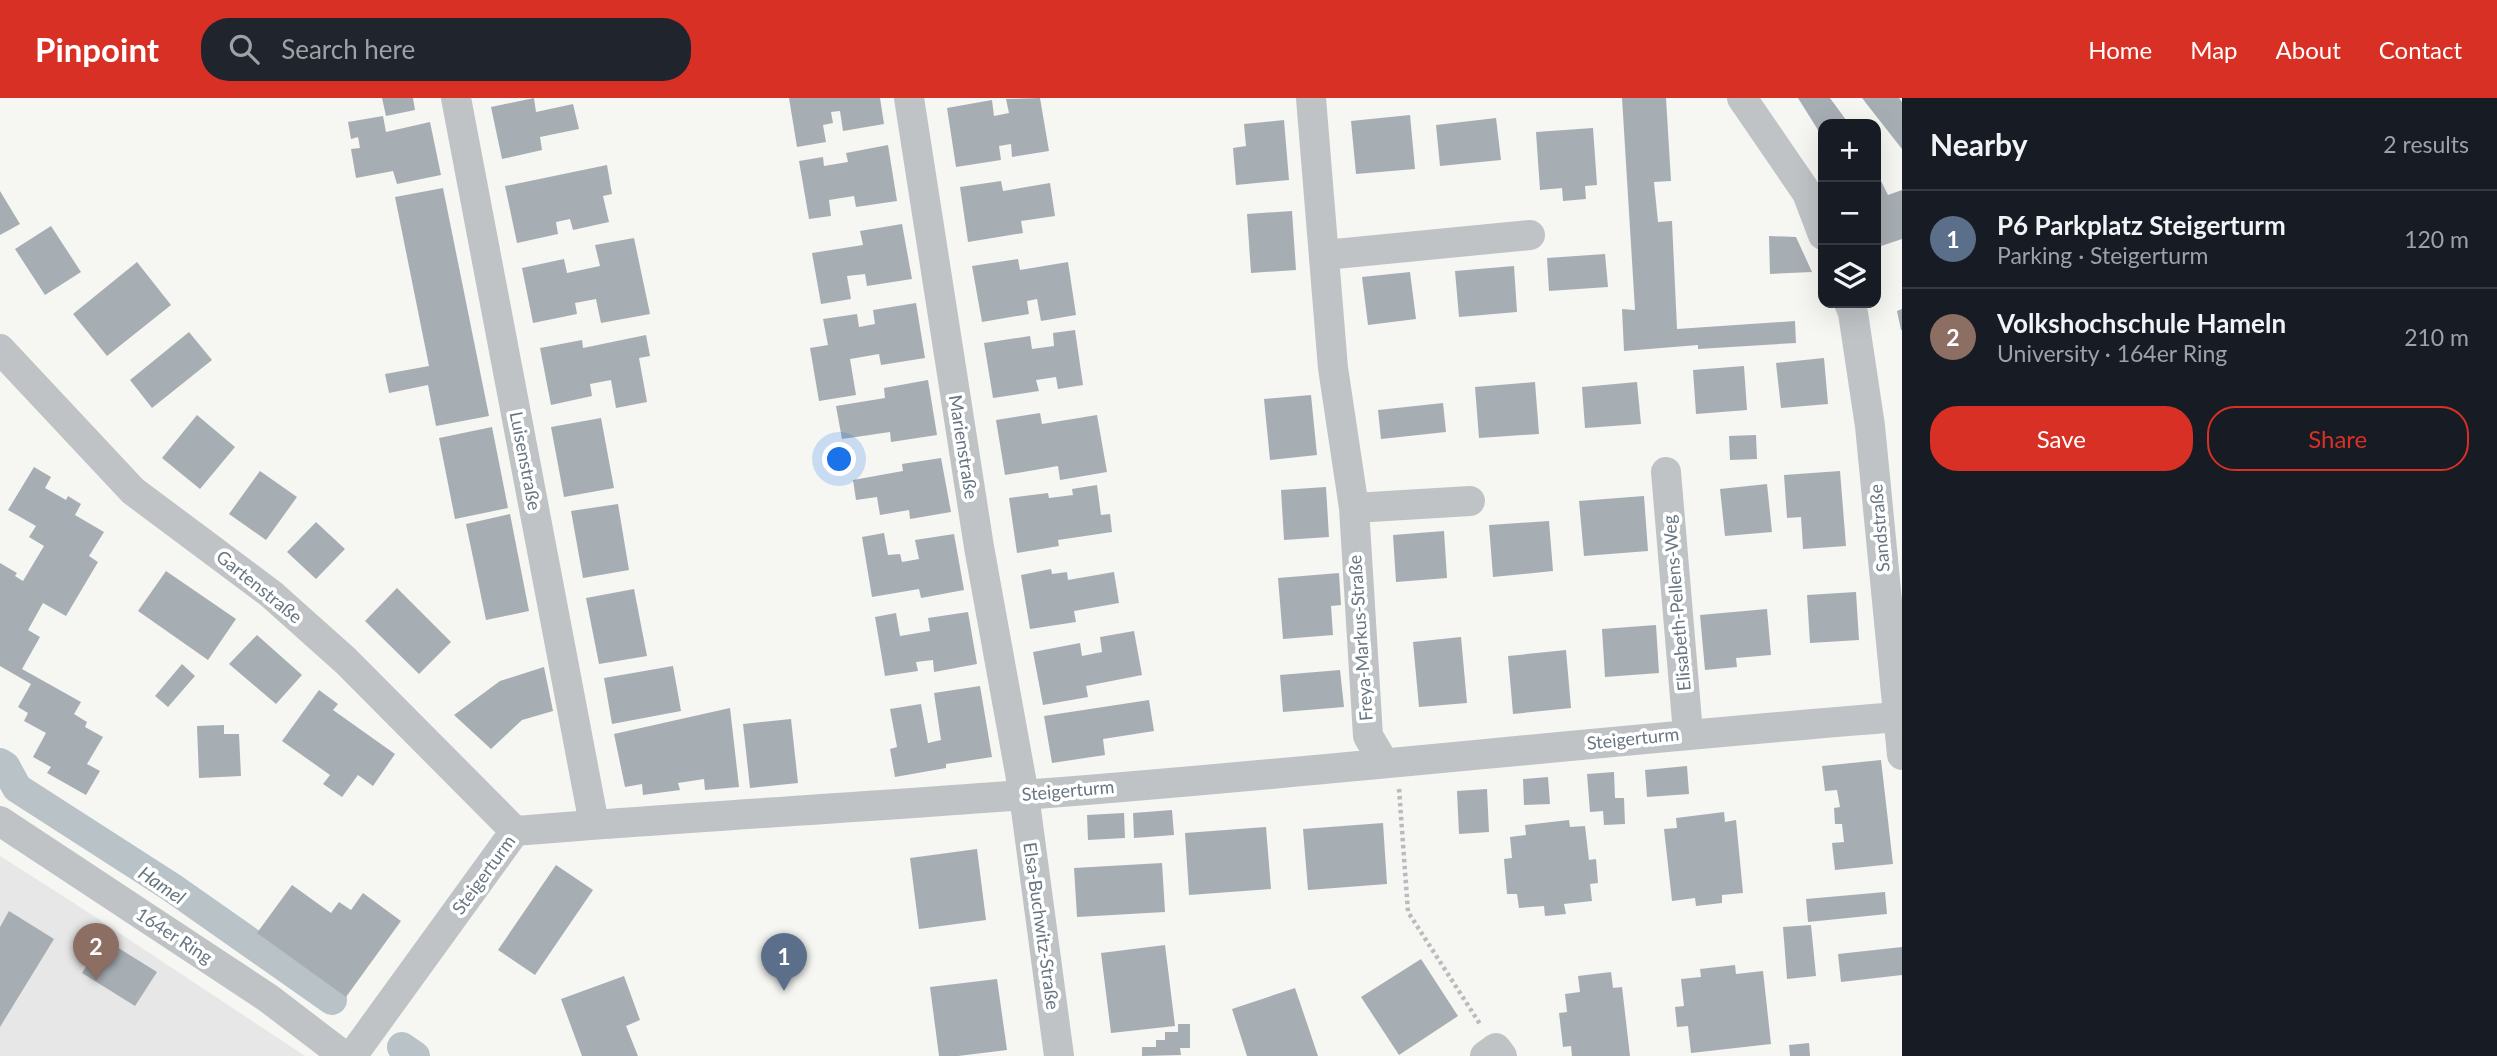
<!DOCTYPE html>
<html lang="en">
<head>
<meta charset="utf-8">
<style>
	body { margin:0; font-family:Lato,sans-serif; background:#20242c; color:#f1f3f6 }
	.controls { position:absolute; right:21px; top:21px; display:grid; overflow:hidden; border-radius:14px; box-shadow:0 7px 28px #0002 }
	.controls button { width:63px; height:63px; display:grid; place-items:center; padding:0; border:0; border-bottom:2px solid #363941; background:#171b24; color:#f1f3f6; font:35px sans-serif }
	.you { position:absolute; left:840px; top:362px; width:24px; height:24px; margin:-18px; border:5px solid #fff; border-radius:50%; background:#1a73e8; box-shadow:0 0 0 10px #1a73e833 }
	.badge { display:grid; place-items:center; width:46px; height:46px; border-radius:50%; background:#d93025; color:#fff; font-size:23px; font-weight:700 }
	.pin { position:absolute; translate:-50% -58px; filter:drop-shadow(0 2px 4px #0008) }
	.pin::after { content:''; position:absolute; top:37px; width:24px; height:21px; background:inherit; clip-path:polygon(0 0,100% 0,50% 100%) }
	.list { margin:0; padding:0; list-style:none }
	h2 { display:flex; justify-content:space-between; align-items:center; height:91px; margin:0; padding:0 28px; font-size:30px }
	h2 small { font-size:23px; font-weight:400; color:#9ea1a6 }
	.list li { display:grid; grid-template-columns:46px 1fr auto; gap:21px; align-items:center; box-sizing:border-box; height:98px; padding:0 28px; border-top:2px solid #363941 }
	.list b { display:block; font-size:26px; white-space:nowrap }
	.list p { margin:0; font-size:23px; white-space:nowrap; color:#9ea1a6 }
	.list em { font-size:23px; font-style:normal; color:#9ea1a6 }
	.actions { display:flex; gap:14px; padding:21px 28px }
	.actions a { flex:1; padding:16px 0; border:2px solid #d93025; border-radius:28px; text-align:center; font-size:24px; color:#d93025 }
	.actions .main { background:#d93025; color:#fff }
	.icon { flex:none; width:38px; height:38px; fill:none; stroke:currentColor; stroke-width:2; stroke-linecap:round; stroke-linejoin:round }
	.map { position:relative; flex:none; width:1902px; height:958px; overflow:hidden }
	header { display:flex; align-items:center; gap:42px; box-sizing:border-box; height:98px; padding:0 35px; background:#d93025; color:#fff }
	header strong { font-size:33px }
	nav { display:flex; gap:38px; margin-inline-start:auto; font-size:24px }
	.search { width:490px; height:63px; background:#20242c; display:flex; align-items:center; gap:18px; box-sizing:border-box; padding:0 24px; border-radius:28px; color:#9ea1a6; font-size:26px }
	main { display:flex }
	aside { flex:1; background:#171b24 }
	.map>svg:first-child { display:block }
</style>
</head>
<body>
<header>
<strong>Pinpoint</strong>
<div class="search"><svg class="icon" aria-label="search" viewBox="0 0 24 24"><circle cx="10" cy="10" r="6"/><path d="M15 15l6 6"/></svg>Search here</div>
<nav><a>Home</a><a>Map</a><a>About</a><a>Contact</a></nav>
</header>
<main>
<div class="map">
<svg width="1902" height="958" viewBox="0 0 1902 958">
	<rect width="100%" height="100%" fill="#f6f6f3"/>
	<path fill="#e6e7e6" d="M0 758 77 807 305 958H0Z"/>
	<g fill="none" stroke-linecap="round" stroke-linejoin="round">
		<path stroke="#b8c2c7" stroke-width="30" d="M0 665 5 668 17 690 171 789 332 902
			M402 949 415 958"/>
	</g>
	<path fill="#a7aeb3" d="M382 0H413L415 12 386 18Z
		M534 0 536 14 573 6 579 31 540 39 542 52 502 61 491 9Z
		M789 0H880L884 26 843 33 840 13 831 14 833 25 823 27 826 44 797 49Z
		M1040 0 1049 53 1012 59 1011 46 999 48 1001 62 956 69 947 10 992 2 994 18 1009 15 1006 1Z
		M1622 0H1666L1671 83 1654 84 1658 124 1672 123 1677 231 1795 223 1796 245 1698 251V247L1624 253 1622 211 1635 212Z
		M1798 0H1830L1849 26H1823V40Z
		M1862 0H1899L1902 4V51Z
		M1410 17 1415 71 1356 76 1351 23Z
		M383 18 386 34 430 24 441 77 397 86 393 73 356 80 351 51 360 50 358 39 351 41 348 24Z
		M1496 20 1501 62 1440 68 1436 27Z
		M1284 22 1289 82 1236 87 1233 50 1246 48 1244 26Z
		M1593 30 1597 87 1585 88 1586 101 1563 103 1562 90 1540 92 1536 34Z
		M888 47 897 103 856 109 854 98 829 102 831 118 809 121 799 63 823 59 824 68 848 64 846 55Z
		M607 67 612 96 603 98 609 124 573 132 570 121 556 124 558 136 517 145 505 88Z
		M1876 73 1888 97 1902 92V141L1878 149 1876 143Z
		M1001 83 1003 93 1050 85 1055 118 1021 123 1023 135 968 144 960 89Z
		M443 90 489 318 436 328 428 287 389 295 385 276 429 268 395 99Z
		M0 93 20 126 0 137Z
		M1292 113 1296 172 1251 175 1247 116Z
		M902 126 912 181 867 188 865 176 847 178 851 201 821 206 812 155 863 147 860 133Z
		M51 128 81 174 45 197 15 151Z
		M1769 138 1796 139 1812 174 1770 176Z
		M634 140 650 216 601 225 596 201 575 205 577 216 533 225 522 170 564 161 567 175 600 168 595 147Z
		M1605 156 1608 189 1549 193 1547 160Z
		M1018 161 1020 172 1068 164 1076 217 1041 223 1037 201 1027 203 1029 216 982 224 972 168Z
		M137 164 171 207 107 258 73 216Z
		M1514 168 1517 214 1459 219 1455 173Z
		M1410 174 1416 221 1368 227 1362 179Z
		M916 205 925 260 881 267 879 256 850 261 856 297 819 303 810 250 828 247 823 221 857 216 859 229 875 226 873 212Z
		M1902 211V232H1901L1897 213Z
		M1075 232 1083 287 1058 291 1056 279 1036 282 1039 293 993 300 984 245 1030 238 1032 251 1054 248 1053 235Z
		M189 234 212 262 152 310 130 282Z
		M646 237 650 258 639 260 647 304 616 310 611 282 590 286 592 298 551 307 540 250 582 242 583 250Z
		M1824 260 1828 306 1781 310 1776 265Z
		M1744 268 1747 312 1696 316 1693 272Z
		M928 282 937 337 891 344 890 334 842 341 836 308 885 300 884 290Z
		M1535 284 1539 336 1479 340 1475 289Z
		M1637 284 1641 326 1585 330 1582 289Z
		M1311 297 1317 357 1270 362 1264 301Z
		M1443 305 1446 334 1381 341 1378 312Z
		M1040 315 1042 326 1097 317 1107 374 1060 382 1058 368 1005 377 996 322Z
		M197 317 235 349 200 391 162 360Z
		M601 320 614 390 564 399 551 329Z
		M492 329 508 410 455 421 439 340Z
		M1756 337 1757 361 1730 362 1729 338Z
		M941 360 951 414 910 421 909 412 880 417 877 399 856 402 853 382 903 373 902 366Z
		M34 369 51 379 45 390 66 402 68 398 81 406 75 417 104 434 89 458 98 464 66 518 43 505 28 532 40 539 22 571 81 604 74 616 87 624 85 629 103 639 87 666 100 673 86 697 47 675 51 669 33 659 46 635 24 623 28 615 18 609 31 586 0 568V465L17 475 15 478 23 483 44 448 29 439 36 428 8 412Z
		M260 373 297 399 266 442 229 416Z
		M1840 373 1846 448 1803 451 1801 419 1787 420 1784 377Z
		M1767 386 1772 434 1725 438 1720 391Z
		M1097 387 1101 417 1110 416 1112 434 1058 442 1059 448 1017 455 1009 400 1048 395 1049 400 1073 397 1072 391Z
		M1326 389 1329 439 1284 442 1281 392Z
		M1644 398 1648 453 1584 458 1579 403Z
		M618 406 629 472 583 480 571 413Z
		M510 416 529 513 486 522 466 426Z
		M1549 423 1553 473 1493 479 1489 427Z
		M316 424 345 451 316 481 287 454Z
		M1444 433 1447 480 1396 484 1393 437Z
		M884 435 888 457 900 456 902 464 919 461 915 442 954 436 964 492 921 500 919 491 872 499 862 439Z
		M1051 471 1052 476 1067 474 1068 482 1114 474 1119 505 1074 513 1076 524 1030 531 1021 477Z
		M166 473 236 521 208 562 138 513Z
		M1339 475 1341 507 1331 508 1333 537 1283 541 1278 480Z
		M397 490 451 544 419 576 365 523Z
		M634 491 647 558 599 566 586 500Z
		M1856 494 1859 542 1810 545 1807 497Z
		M1767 511 1771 557 1736 560 1737 569 1705 572 1700 517Z
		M968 514 977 566 934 574 933 562 916 564 918 573 885 578 875 519 896 515 900 538 930 533 928 520Z
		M1656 527 1659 575 1605 579 1602 531Z
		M1134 533 1142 577 1086 588 1088 599 1043 607 1033 554 1080 545 1082 558 1102 554 1100 539Z
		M257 537 302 577 276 606 229 566Z
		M1461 539 1467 605 1419 609 1413 544Z
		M1566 552 1571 610 1513 616 1508 558Z
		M182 566 195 578 168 609 155 598Z
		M673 568 681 613 612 626 604 580Z
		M544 569 553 613 522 622 491 651 454 617 500 583Z
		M1340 572 1344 609 1283 614 1280 577Z
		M980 588 992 659 946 666V670L895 679 890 651 897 649 890 611 921 606 928 645 941 642 934 595Z
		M319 592 338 606 333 612 395 656 373 688 358 677 342 699 323 686 330 677 282 643Z
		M1149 602 1154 633 1103 641 1105 657 1052 665 1044 618Z
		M730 610 739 689 705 692 704 681 678 685 680 692 643 697 642 686 625 689 614 636Z
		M791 621 798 685 750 690 743 626Z
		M224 627V636H239L241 678 199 680 197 628Z
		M1881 662 1893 766 1835 772 1832 745 1844 744 1842 726H1835L1834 710 1840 709 1837 692 1825 693 1822 668Z
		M1687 668 1689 696 1647 699 1645 672Z
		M1614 674 1615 700H1624L1625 726 1604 727 1603 713 1590 714 1587 676Z
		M1548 679 1550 706 1524 707 1523 681Z
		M1487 691 1489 734 1459 736 1457 693Z
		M1172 712 1174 737 1134 740 1133 715Z
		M1724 714 1725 724 1736 722 1743 795 1722 797V805L1696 808 1695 800 1672 803 1664 731 1677 730 1676 720Z
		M1124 715 1125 740 1088 742 1087 717Z
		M1569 722 1570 729 1585 728 1589 762 1596 761 1598 785 1590 786 1592 803 1564 806 1566 816 1545 818 1544 808 1519 810 1517 796H1507L1504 761 1512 760 1510 739 1526 737 1525 727Z
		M1383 725 1387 786 1308 792 1303 731Z
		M1266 729 1271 791 1189 797 1185 735Z
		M977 751 986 822 919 831 910 760Z
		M1162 765 1165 814 1077 819 1074 770Z
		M556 767 593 792 535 877 498 852Z
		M292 787 331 815 339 804 351 812 363 795 401 823 346 899 257 835Z
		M1885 794 1887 816 1808 824 1806 801Z
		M9 813 54 841 0 929V829Z
		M1811 827 1816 878 1787 881 1783 829Z
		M104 841 157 874 135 908 82 875Z
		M1165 847 1175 928 1111 935 1101 855Z
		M1902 849V877L1841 884 1838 856Z
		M1421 861 1458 918 1399 957 1361 899Z
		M1735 867 1736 876 1763 873 1771 946 1691 955 1688 928 1677 929 1675 909 1684 908 1681 881 1701 879 1700 871Z
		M1611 874 1613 890 1622 889 1630 958H1572L1571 948 1563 949 1559 915 1567 914 1565 896 1580 894 1578 878Z
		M624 878 640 922 626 928 638 958H582L561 901Z
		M997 881 1007 952 958 958H939L930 889Z
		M1295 890 1318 958H1247L1232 911Z
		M1178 926H1190V950H1180L1181 957 1142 958V949H1156V942H1165V934H1178Z
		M1809 945 1810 958H1790L1789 947Z"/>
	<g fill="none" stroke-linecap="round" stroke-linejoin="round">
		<path stroke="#b9bcbe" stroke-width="4.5" stroke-dasharray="3.5 3.5" stroke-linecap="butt" d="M1399 691 1408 814 1480 926"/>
		<path stroke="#bfc3c6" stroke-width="30" d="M456 0 594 726
			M909 0 979 449 1024 697 1059 958
			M1311 0 1333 270 1354 410 1368 638 1384 665
			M1742 0 1807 95 1823 137
			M1325 157 1530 137
			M1849 205 1853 215 1870 328 1902 657
			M0 251 133 393 271 496 346 563 515 733
			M1666 374 1688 635
			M1354 410 1470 403
			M0 723 268 900 344 958
			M352 958 515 733C684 719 854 710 1023 697 1315 675 1606 642 1898 619
			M1485 958 1496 950 1502 958"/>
	</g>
	<g text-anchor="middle" stroke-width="7" stroke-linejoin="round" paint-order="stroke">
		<g font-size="18" fill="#677682" stroke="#fff">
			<text transform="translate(963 349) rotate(81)" y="6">Marienstraße</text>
			<text transform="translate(525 363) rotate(79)" y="6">Luisenstraße</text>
			<text transform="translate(1880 430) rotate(-95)" y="6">Sandstraße</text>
			<text transform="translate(259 489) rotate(39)" y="6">Gartenstraße</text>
			<text transform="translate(1677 505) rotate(-95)" y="6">Elisabeth-Pellens-Weg</text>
			<text transform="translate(1361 540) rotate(-94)" y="6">Freya-Markus-Straße</text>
			<text transform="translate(1633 641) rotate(-6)" y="6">Steigerturm</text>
			<text transform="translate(1068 693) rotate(-5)" y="6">Steigerturm</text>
			<text transform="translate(484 777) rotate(-54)" y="6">Steigerturm</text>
			<text transform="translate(1041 828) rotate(82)" y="6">Elsa-Buchwitz-Straße</text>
			<text transform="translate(174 838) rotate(33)" y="6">164er Ring</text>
		</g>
		<g font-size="19" font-style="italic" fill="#63777f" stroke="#fff">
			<text transform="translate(162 787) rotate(34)" y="7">Hamel</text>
		</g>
	</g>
</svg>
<div class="controls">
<button>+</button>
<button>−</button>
<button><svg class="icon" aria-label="layers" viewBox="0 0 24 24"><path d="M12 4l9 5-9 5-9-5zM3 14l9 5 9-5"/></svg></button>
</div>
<div class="you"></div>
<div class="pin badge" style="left:784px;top:893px;background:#5c6f8a">1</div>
<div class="pin badge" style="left:96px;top:883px;background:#8d6e63">2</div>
</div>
<aside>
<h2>Nearby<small>2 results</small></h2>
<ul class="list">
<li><span class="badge" style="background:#5c6f8a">1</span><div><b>P6 Parkplatz Steigerturm</b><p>Parking · Steigerturm</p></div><em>120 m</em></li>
<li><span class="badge" style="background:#8d6e63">2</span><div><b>Volkshochschule Hameln</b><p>University · 164er Ring</p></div><em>210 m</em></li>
</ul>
<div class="actions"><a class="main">Save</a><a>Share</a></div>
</aside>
</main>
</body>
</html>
